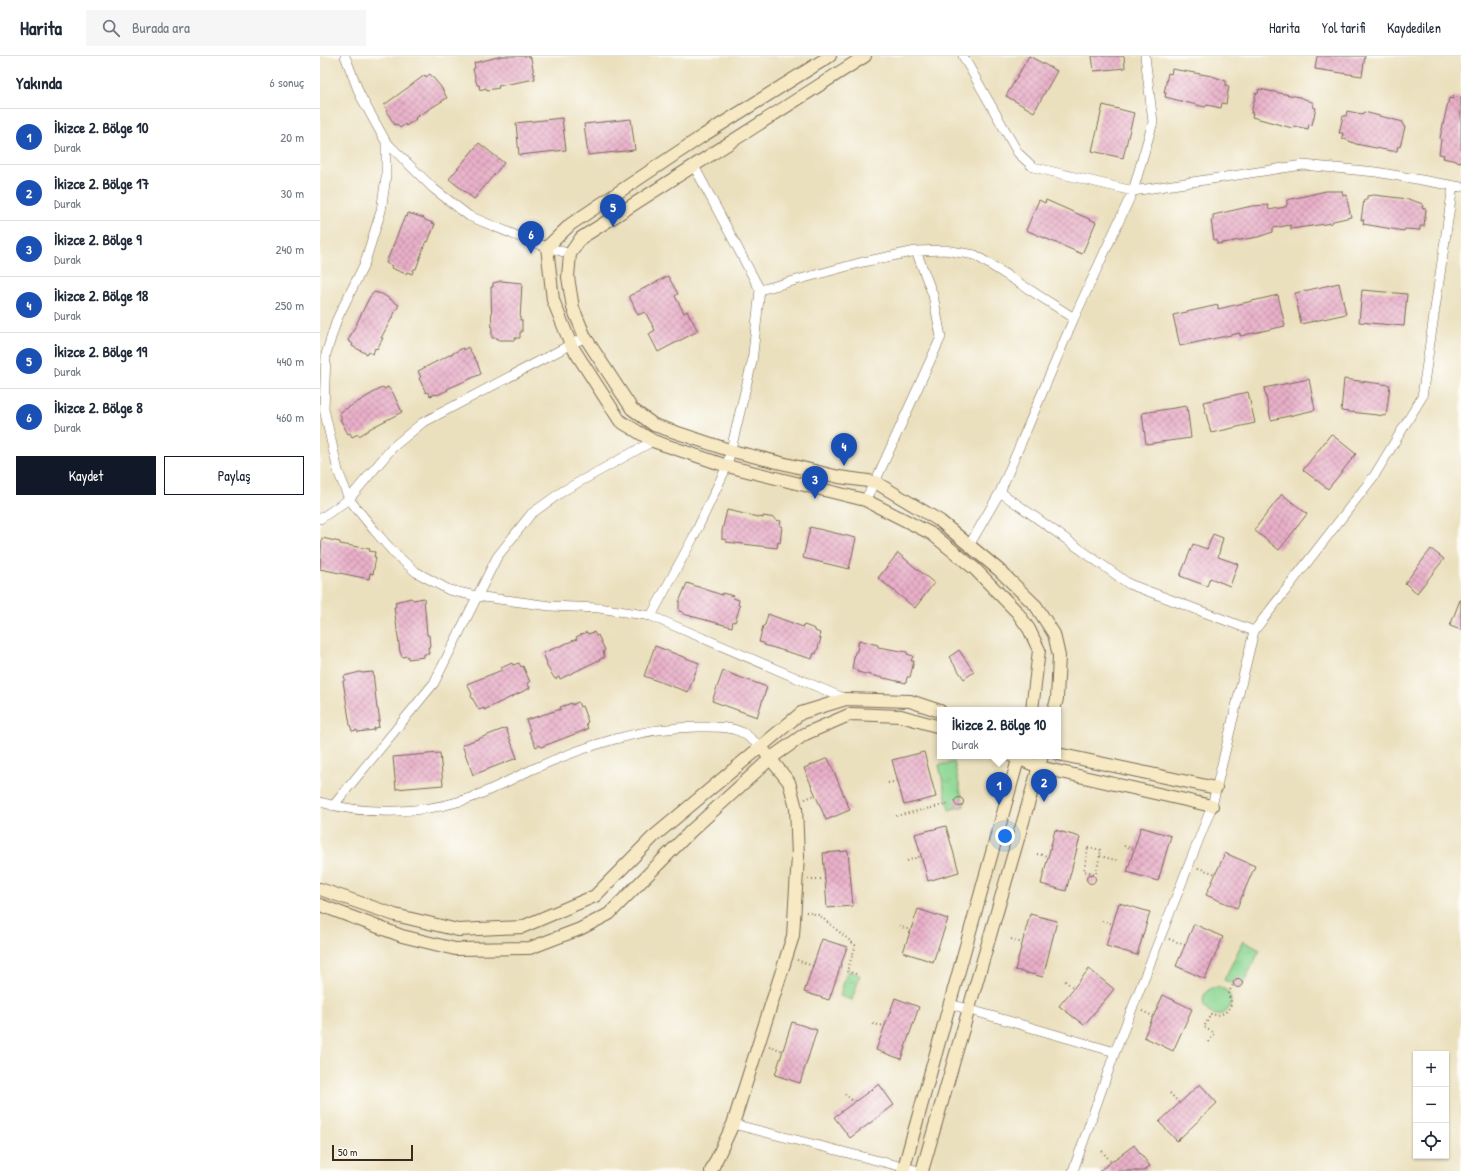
<!DOCTYPE html>
<html lang="tr">
<head>
<meta charset="utf-8">
<style>
	body { margin:0; font-family:"Patrick Hand",sans-serif; background:#f6f6f7; color:#1f2937 }
	.controls { position:absolute; right:12px; bottom:12px; display:grid; overflow:hidden; border-radius:0px; box-shadow:0 1px 3px #0004 }
	.controls button { width:36px; height:36px; display:grid; place-items:center; padding:0; border:0; border-bottom:1px solid #e0e1e3; background:#fff; color:#1f2937; font:20px sans-serif }
	.scale { position:absolute; left:12px; bottom:10px; width:81px; box-sizing:border-box; padding-left:4px; border:2px solid #3b2a1e; border-top:0; font-size:11px; line-height:14px; white-space:nowrap; color:#3b2a1e; -webkit-text-stroke:3px #fdfcf7; paint-order:stroke }
	.you { position:absolute; left:685px; top:780px; width:14px; height:14px; margin:-10px; border:3px solid #fff; border-radius:50%; background:#1a73e8; box-shadow:0 0 0 6px #1a73e833 }
	.badge { display:grid; place-items:center; width:26px; height:26px; border-radius:50%; background:#111827; color:#fff; font-size:13px; font-weight:700 }
	.pin { position:absolute; translate:-50% -33px; filter:drop-shadow(0 1px 2px #0008) }
	.pin::after { content:''; position:absolute; top:21px; width:14px; height:12px; background:inherit; clip-path:polygon(0 0,100% 0,50% 100%) }
	.popup { position:absolute; left:617px; top:651px; width:124px; height:52px; box-sizing:border-box; display:grid; place-content:center; border-radius:0px; background:#fff; filter:drop-shadow(0 1px 3px #0005); font-size:13px; white-space:nowrap; color:#747a83 }
	.popup b { font-size:15px; color:#1f2937 }
	.popup::after { content:''; position:absolute; left:50%; top:100%; margin-left:-8px; border:8px solid transparent; border-top-color:#fff }
	.list { margin:0; padding:0; list-style:none }
	h2 { display:flex; justify-content:space-between; align-items:center; height:52px; margin:0; padding:0 16px; font-size:17px }
	h2 small { font-size:13px; font-weight:400; color:#747a83 }
	.list li { display:grid; grid-template-columns:26px 1fr auto; gap:12px; align-items:center; box-sizing:border-box; height:56px; padding:0 16px; border-top:1px solid #e0e1e3 }
	.list b { display:block; font-size:15px; white-space:nowrap }
	.list p { margin:0; font-size:13px; white-space:nowrap; color:#747a83 }
	.list em { font-size:13px; font-style:normal; color:#747a83 }
	.actions { display:flex; gap:8px; padding:12px 16px }
	.actions a { flex:1; padding:9px 0; border:1px solid #111827; border-radius:0px; text-align:center; font-size:14px; color:#111827 }
	.actions .main { background:#111827; color:#fff }
	.icon { flex:none; width:22px; height:22px; fill:none; stroke:currentColor; stroke-width:2; stroke-linecap:round; stroke-linejoin:round }
	.map { position:relative; flex:none; width:1141px; height:1115px; overflow:hidden }
	header { display:flex; align-items:center; gap:24px; box-sizing:border-box; height:56px; padding:0 20px; background:#fff; border-bottom:1px solid #e0e1e3 }
	header strong { font-size:19px }
	nav { display:flex; gap:22px; margin-inline-start:auto; font-size:14px }
	.search { width:280px; height:36px; background:#f6f6f7; display:flex; align-items:center; gap:10px; box-sizing:border-box; padding:0 14px; border-radius:0px; color:#747a83; font-size:15px }
	main { display:flex }
	aside { flex:1; background:#fff }
	.map>svg:first-child { display:block }
</style>
</head>
<body>
<header>
<strong>Harita</strong>
<div class="search"><svg class="icon" aria-label="search" viewBox="0 0 24 24"><circle cx="10" cy="10" r="6"/><path d="M15 15l6 6"/></svg>Burada ara</div>
<nav><a>Harita</a><a>Yol tarifi</a><a>Kaydedilen</a></nav>
</header>
<main>
<aside>
<h2>Yakında<small>6 sonuç</small></h2>
<ul class="list">
<li><span class="badge" style="background:#1a4fb4">1</span><div><b>İkizce 2. Bölge 10</b><p>Durak</p></div><em>20 m</em></li>
<li><span class="badge" style="background:#1a4fb4">2</span><div><b>İkizce 2. Bölge 17</b><p>Durak</p></div><em>30 m</em></li>
<li><span class="badge" style="background:#1a4fb4">3</span><div><b>İkizce 2. Bölge 9</b><p>Durak</p></div><em>240 m</em></li>
<li><span class="badge" style="background:#1a4fb4">4</span><div><b>İkizce 2. Bölge 18</b><p>Durak</p></div><em>250 m</em></li>
<li><span class="badge" style="background:#1a4fb4">5</span><div><b>İkizce 2. Bölge 19</b><p>Durak</p></div><em>440 m</em></li>
<li><span class="badge" style="background:#1a4fb4">6</span><div><b>İkizce 2. Bölge 8</b><p>Durak</p></div><em>460 m</em></li>
</ul>
<div class="actions"><a class="main">Kaydet</a><a>Paylaş</a></div>
</aside>
<div class="map">
<svg width="1141" height="1115" viewBox="0 0 1141 1115">
	<defs>
		<pattern id="park-tufts" width="24" height="20" patternUnits="userSpaceOnUse"><rect width="24" height="20" fill="#8dd793"/><path d="M3 7l-1-3M5 7V3M7 7l1-3M15 17l-1-3M17 17v-4M19 17l1-3" fill="none" stroke="#7bb97e"/></pattern>
		<pattern id="building-cross-hatch" width="8" height="8" patternUnits="userSpaceOnUse"><rect width="8" height="8" fill="#e9b0c9"/><path d="M0 0l8 8M0 8l8-8" fill="none" stroke="#be8fa3"/></pattern>
	</defs>
	<rect width="100%" height="100%" fill="#fdfcf7"/>
	<filter id="ink" filterUnits="userSpaceOnUse"><feTurbulence type="fractalNoise" baseFrequency=".025" numOctaves="2"/><feDisplacementMap in="SourceGraphic" scale="8" xChannelSelector="R" yChannelSelector="G"/><feConvolveMatrix kernelMatrix="1 2 1 2 8 2 1 2 1" color-interpolation-filters="sRGB"/></filter>
	<filter id="wash" filterUnits="userSpaceOnUse"><feTurbulence type="fractalNoise" baseFrequency=".012" numOctaves="4" result="noise"/><feDisplacementMap in="SourceGraphic" scale="16" xChannelSelector="R" yChannelSelector="G"/><feGaussianBlur stdDeviation="0.9" result="paint"/><feColorMatrix in="noise" values="0 0 0 0 0 0 0 0 0 0 0 0 0 0 0 0 0 1.4 0 .05"/><feComposite in="paint" operator="in"/></filter>
	<g filter="url(#wash)">
		<rect width="100%" height="100%" fill="#ebe0be"/>
		<path fill="#8dd793" stroke="#648058" d="M883 945a14 14 0 1 1 28 0a14 14 0 1 1-28 0Z"/>
		<path fill="url(#park-tufts)" stroke="#648058" d="M634 706 644 750 629 754 619 709Z
			M923 885 940 894 921 932 904 924Z
			M527 915 540 919 532 944 520 940Z"/>
		<g id="blocks">
			<path fill="url(#building-cross-hatch)" d="M182 0H208L211 2 215 23 178 30 179 32 167 34 166 32 160 34 159 29H157L153 13 155 12 154 7Z
				M709 0 737 15 714 56 686 40Z
				M772 0H804L805 12 774 15Z
				M997 0H1045L1042 20 995 13Z
				M852 13 892 20 906 25V30H909L906 48 902 47 901 52 887 49 885 51 845 41 846 37H844L848 17 851 18Z
				M110 18 121 31 127 42 95 62 96 63 86 70 85 68 80 72 77 68 75 69 66 55 68 54 64 49 105 19 106 21Z
				M939 33 980 41 994 47 993 51 996 52 992 69 989 68 988 73 974 70 972 72 932 61 933 57H931L936 37 938 38Z
				M1133 40 1141 42V106L1123 102 1124 99 1119 98 1121 84 1120 82 1129 42 1133 43Z
				M783 49 814 57 803 102 772 95Z
				M1027 55 1042 58 1044 56 1083 66V70L1085 71 1080 91 1078 90 1077 95H1071L1036 88 1022 82 1023 77H1019L1023 60H1026Z
				M242 62 246 94 199 99 196 67Z
				M311 63 315 94 268 99 264 68Z
				M159 87 184 107 154 143 129 123Z
				M1006 135H1022L1023 139H1026L1031 161 1013 165 1012 167 971 173V169L953 172V176L938 181 897 188V184H894L891 164H893V159L932 150 948 149 949 154 965 151 967 149V144Z
				M1054 139 1088 143 1103 148 1102 152 1106 153 1104 170H1100V174L1085 173 1084 175 1043 168 1044 164H1041L1044 144H1047V140Z
				M719 144 725 147 726 144 776 166 762 198 706 174Z
				M88 157 104 162 105 164 115 168 108 186 106 185 96 213H94L92 218 87 216 86 218 71 212 72 210 66 207 85 160 87 161Z
				M348 220 358 238 355 240 364 257 367 255 378 275 338 296 329 278 335 274 325 256 318 259 309 240Z
				M181 225 202 227 200 264H202V276H200V282H195V284H178V282H172L171 231H173V227Z
				M1019 227 1026 258 981 268 975 237Z
				M1042 234 1087 238 1084 270 1039 266Z
				M54 236 62 238 79 249 61 282H63L57 293 55 292 53 298 48 296 47 298 32 290 33 288 28 285 50 240H51Z
				M958 239 965 270 920 280V277L860 290 853 259 898 249V253Z
				M148 291 157 306 161 318 127 333 128 334 117 339 116 338 110 340 108 336 106 337 99 322 101 321 98 315 143 292 144 294Z
				M989 323 995 354 951 364 944 332Z
				M1024 323 1070 329 1066 360 1021 355Z
				M63 331 64 333 68 331 73 337 82 356 49 373V374L39 380 38 378 32 381 30 377 28 378 20 363 22 362 19 357Z
				M928 336 935 367 891 377 883 346Z
				M867 350 871 382 826 388 822 357Z
				M1011 378 1036 398 1008 433 983 414Z
				M962 438 987 458 959 494 934 474Z
				M407 454 443 462V460L455 462V464L461 465 460 470H462L460 487 458 486 457 492 406 486 407 484 402 483V475Z
				M490 471 536 482 529 513 483 502Z
				M893 478 903 482 898 501 918 508 910 530 890 522 887 530 860 520 873 488 887 493Z
				M2 482 20 486V488L50 493 49 495 55 496 54 501H56L53 518 50 517 49 523 0 513Z
				M1111 493 1124 503 1097 537 1085 527Z
				M578 497 614 527 595 552 558 522Z
				M367 527 402 539V537L414 540 413 542 419 544 418 549 420 550 415 566 413 565 412 571 363 558V556L359 555V546Z
				M91 542 93 544 104 542 107 579H109L110 591H108L109 598H104V601L88 603V600L82 601 80 596 74 551H76L75 546Z
				M1140 544H1141V574L1130 570Z
				M448 558 483 571 484 569 495 573V575L500 577 499 582H501L496 598 494 597 492 603 444 589V587L439 586 443 570 445 569Z
				M267 576 268 578 274 576 276 580 278 579 285 594 283 596 285 601 240 623 239 621 235 623 226 609 227 607 223 597 257 583 256 581Z
				M539 584 558 589V591L587 596V598L593 600 591 605H594L590 621H587L586 627 537 616V614L532 613 535 596 537 595Z
				M335 590 379 607 368 636 324 620Z
				M639 594 654 616 644 623 629 601Z
				M192 607 193 609 199 607 201 611 203 610 210 626 207 627 210 632 164 654V652L159 654 151 640 152 638 147 628 182 614 181 612Z
				M403 615 447 631 437 661 392 645Z
				M40 616 42 617 53 616 57 653H58L60 665H58L59 671 54 672V674L38 676 37 674 32 675 30 669 23 625 25 624 24 620Z
				M258 646 260 651 262 650 268 666 266 667 268 673 221 691 220 689 216 691 209 676 210 674 206 664 241 653 240 651 252 647V649Z
				M186 672 197 702 153 719 142 689Z
				M604 696 616 741 584 749 572 704Z
				M120 697 123 729 76 733 73 701Z
				M508 702 530 754 506 764 484 712Z
				M634.5 746a4.5 4.5 0 1 1 9 0a4.5 4.5 0 1 1-9 0Z
				M626 770 639 816 608 825 595 778Z
				M821 771 851 780 838 825 807 816Z
				M735 774 760 781 746 835 721 828Z
				M528 795 533 850 507 852 503 797Z
				M905 797 935 810 917 852 886 839Z
				M766.5 823a4.5 4.5 0 1 1 9 0a4.5 4.5 0 1 1-9 0Z
				M799 847 830 856 817 899 786 890Z
				M598 853 628 863 613 906 583 896Z
				M710 858 737 865 723 921 695 914Z
				M874 868 903 881 885 923 856 910Z
				M502 883 527 891 509 944 484 936Z
				M769 913 794 933 764 969 739 950Z
				M913.5 927a4.5 4.5 0 1 1 9 0a4.5 4.5 0 1 1-9 0Z
				M843 939 872 953 853 995 824 981Z
				M575 942 599 951 581 1003 556 994Z
				M472 966 497 974 480 1027 455 1019Z
				M559 1028 574 1049 530 1082 514 1061Z
				M880 1028 897 1047 857 1085 839 1066Z
				M814 1089 830 1110 823 1115H779Z"/>
		</g>
	</g>
	<g filter="url(#ink)">
		<use href="#blocks" fill-opacity="0" stroke="#796a56" stroke-width="1"/>
		<g fill="none" stroke-linecap="round" stroke-linejoin="round">
			<defs>
				<path id="street" d="M25 0 40 39 66 86 114 133 149 160 212 186 250 198
					M643 0 698 97 713 111 813 135 983 109 1056 116 1141 131
					M66 86V121L61 155 44 209 17 263 6 298 4 353 18 415 29 443 54 474 75 498 96 516 129 534 156 540 230 550 279 552 331 560 526 643
					M440 234 543 206 596 195 625 194 655 199 754 262
					M680 436 809 528 934 575
					M545 444 555 426 621 281 613 239 596 195
					M0 463 29 443 73 391 102 367 265 281
					M650 488 680 436 754 262 813 135 833 66 825 0
					M331 560 373 482 407 410 432 306 440 234 374 110
					M0 746C43 759 98 758 141 745 165 738 189 724 213 713 265 690 321 671 379 671 392 671 409 670 421 676 428 679 434 686 440 690
					M13 750 114 627 177 501 211 458 243 435 333 385
					M630 948 795 996
					M413 1068 599 1115
					M753 1115 795 996 892 750 934 575 1054 420 1102 341 1133 130"/>
				<path id="secondary" d="M510 0 384 79 251 168 227 191 233 244 251 289 300 365 333 385 407 410 545 444 612 478 655 513 697 556 709 573 719 594 712 654
					M545 0 261 182 250 198 248 221 253 252 265 281 312 353 334 369 412 395 519 421 555 426 620 465 679 514 716 550 734 578 739 600 737 643 734 654
					M738 698 896 732
					M692 700 719 711 892 750
					M0 833 75 859 138 874 202 871 275 840 333 781 481 657 526 643 590 645 620 655
					M0 849 82 880 135 893 210 892 260 873 289 858 371 775 451 702 485 678 531 658 581 660 620 671
					M391 1115 413 1068 473 880 478 800 476 752 469 726 445 696
					M583 1115 699 700
					M602 1115 722 700"/>
			</defs>
			<use href="#street" stroke="#796a56" stroke-width="10"/>
			<use href="#secondary" stroke="#796a56" stroke-width="14"/>
			<path stroke="#796a56" stroke-width="2" stroke-dasharray="1 3" stroke-linecap="butt" d="M568 727 578 725
				M485 743 495 739
				M576 760 628 748
				M804 790 814 793
				M768 791 781 794 776 818 764 815Z
				M717 798 728 800
				M780 800 799 805
				M587 805 601 800
				M878 812 896 818
				M488 823H505
				M486 856 499 859 535 889V892L527 915 536 918V916
				M782 865 793 868
				M579 870 590 874
				M691 883 702 887
				M849 883 865 889
				M477 904 493 910
				M745 925 754 932
				M822 955 833 960
				M553 968 565 970
				M889 986 894 977 884 971 891 958C899 961 909 957 911 947 911 944 909 941 909 938 909 935 912 931 913 929
				M449 990 463 995
				M850 1037 859 1047
				M525 1038 534 1046
				M782 1095 791 1106"/>
			<use href="#street" stroke="#fff" stroke-width="9"/>
			<use href="#secondary" stroke="#f6e9c3" stroke-width="12"/>
		</g>
	</g>
</svg>
<div class="controls">
<button>+</button>
<button>−</button>
<button><svg class="icon" aria-label="locate" viewBox="0 0 24 24"><circle cx="12" cy="12" r="6"/><path d="M12 2v4M12 18v4M2 12h4M18 12h4"/></svg></button>
</div>
<div class="scale">50 m</div>
<div class="you"></div>
<div class="pin badge" style="left:679px;top:749px;background:#1a4fb4">1</div>
<div class="popup"><b>İkizce 2. Bölge 10</b>Durak</div>
<div class="pin badge" style="left:724px;top:746px;background:#1a4fb4">2</div>
<div class="pin badge" style="left:495px;top:443px;background:#1a4fb4">3</div>
<div class="pin badge" style="left:524px;top:410px;background:#1a4fb4">4</div>
<div class="pin badge" style="left:293px;top:171px;background:#1a4fb4">5</div>
<div class="pin badge" style="left:211px;top:198px;background:#1a4fb4">6</div>
</div>
</main>
</body>
</html>
